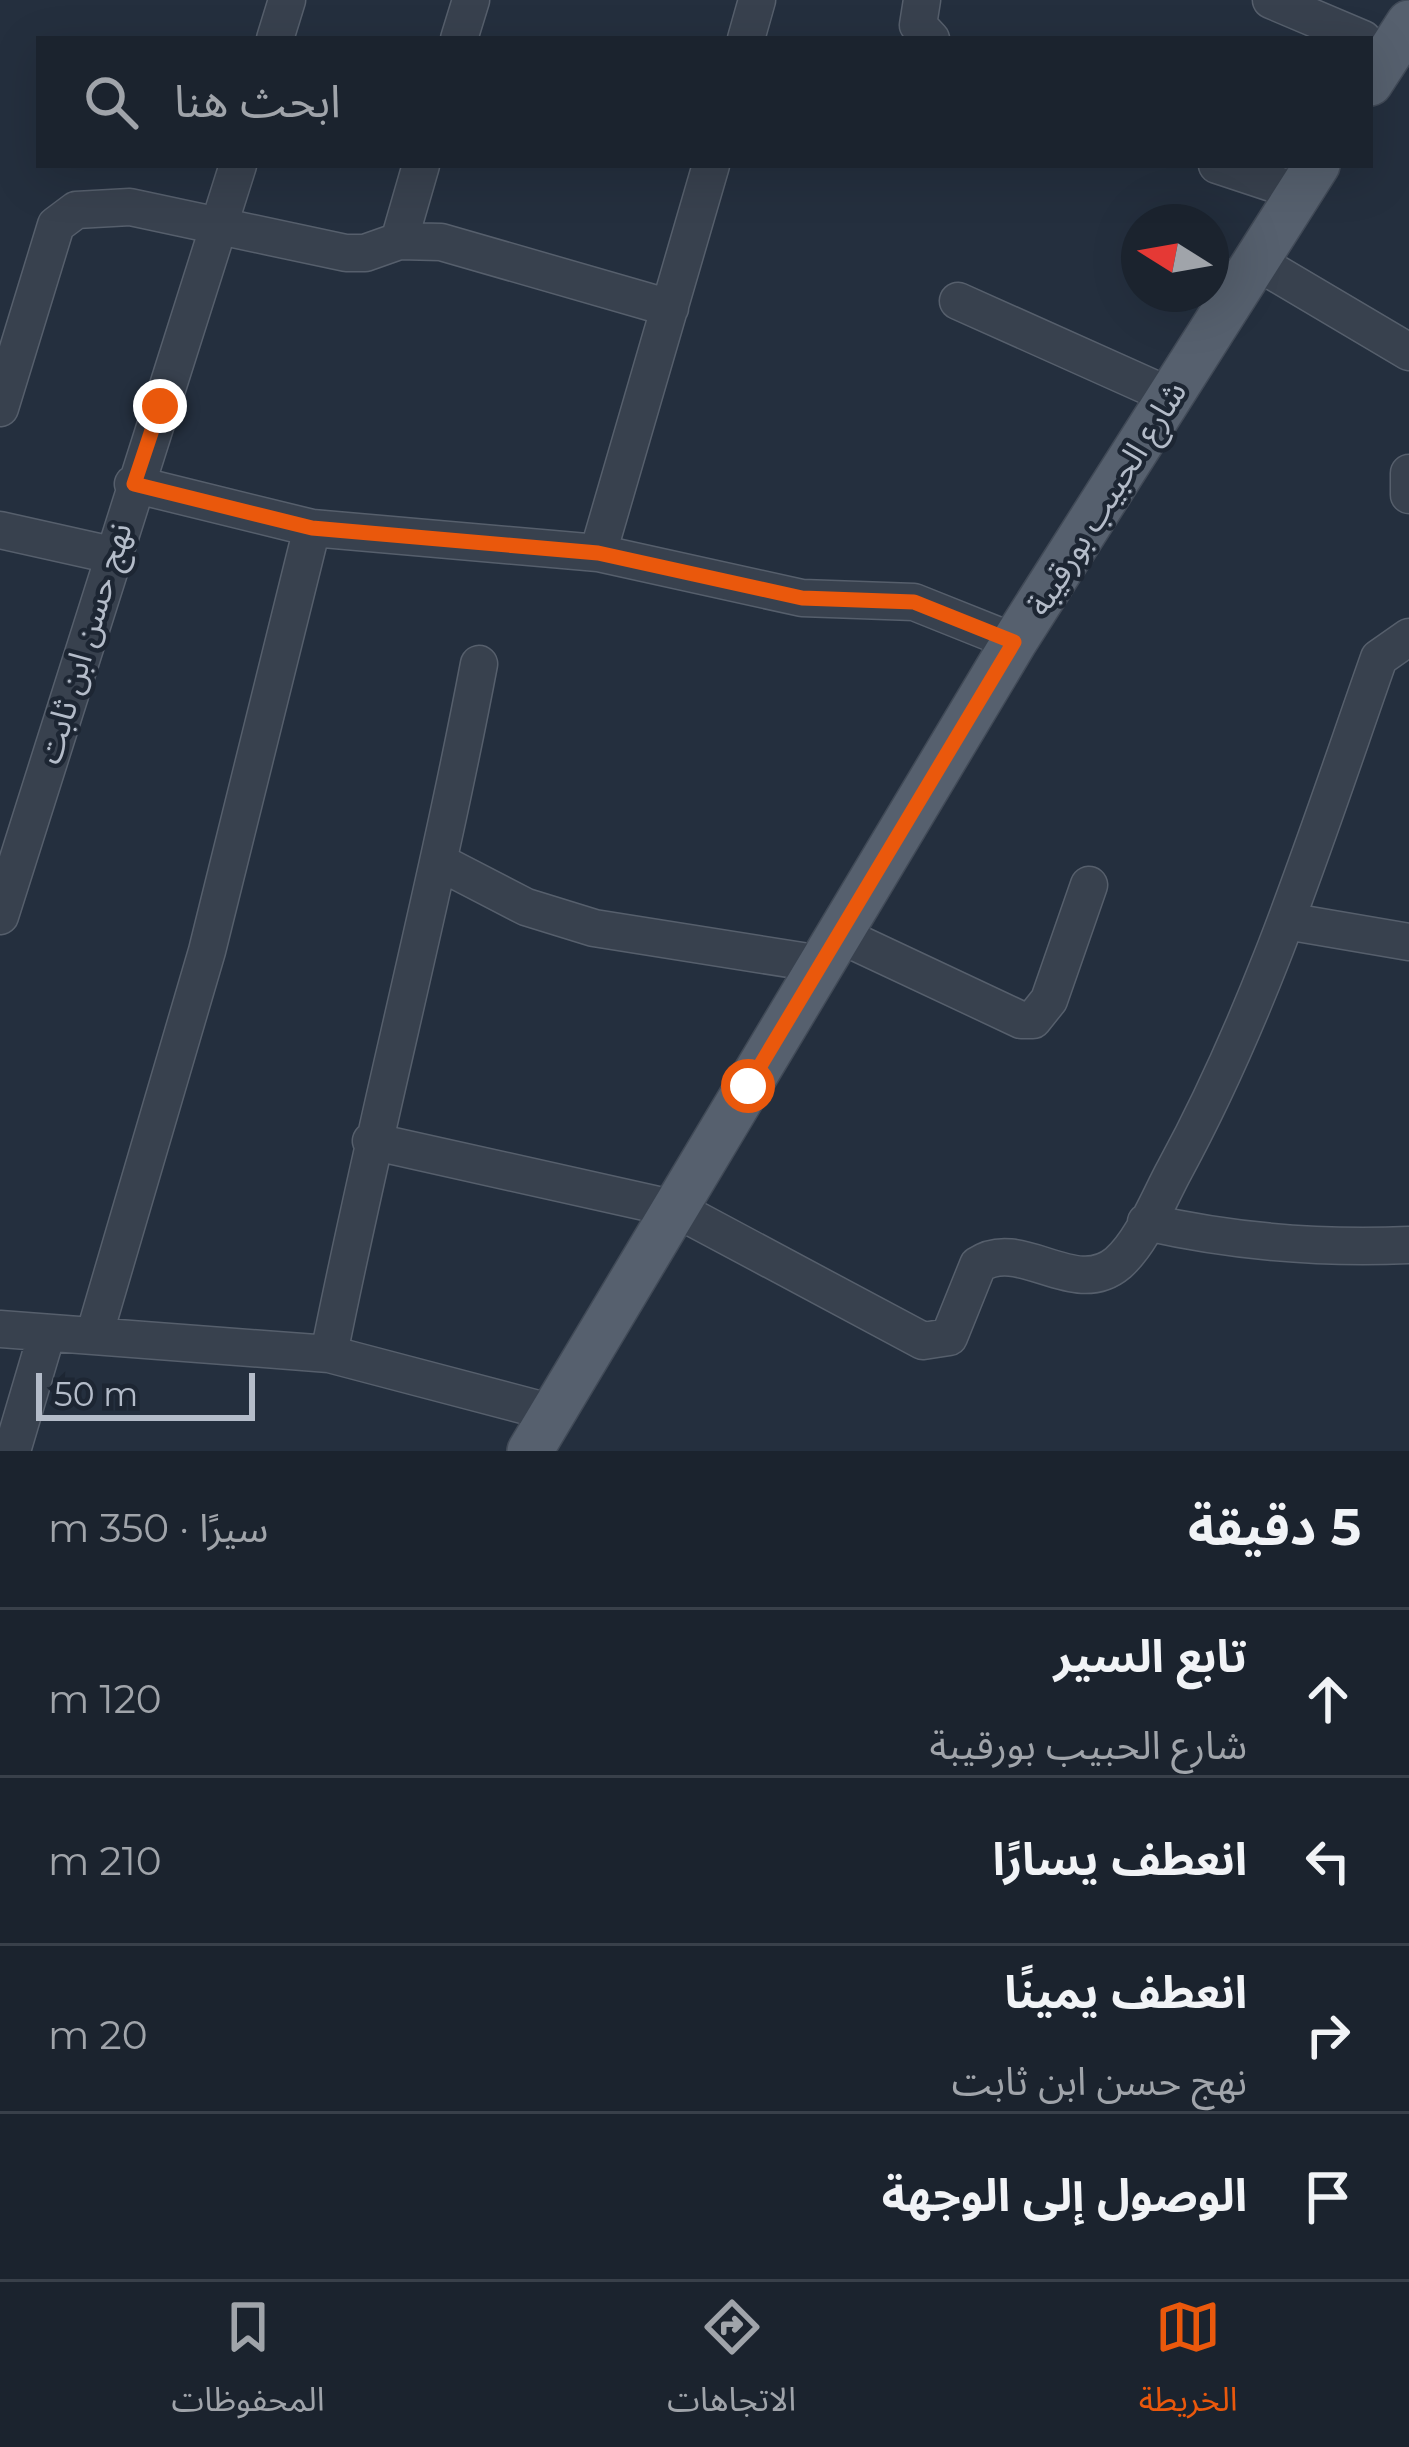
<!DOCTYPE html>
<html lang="ar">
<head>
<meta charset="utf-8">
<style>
	body { margin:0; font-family:Montserrat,"Noto Sans Arabic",sans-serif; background:#242b36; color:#f1f3f6; direction:rtl }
	.compass { position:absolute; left:1121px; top:204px; width:108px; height:108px; border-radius:50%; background:#1b232e; box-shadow:0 12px 48px #0002; rotate:281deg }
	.scale { position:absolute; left:36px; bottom:30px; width:219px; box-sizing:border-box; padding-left:12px; border:6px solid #b4bcc9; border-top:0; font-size:33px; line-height:42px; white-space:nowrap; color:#b4bcc9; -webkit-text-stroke:9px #1d2633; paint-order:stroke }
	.stop { position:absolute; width:36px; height:36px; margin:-27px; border:9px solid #ea580c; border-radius:50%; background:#fff }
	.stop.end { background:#ea580c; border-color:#fff; box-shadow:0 3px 12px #0008 }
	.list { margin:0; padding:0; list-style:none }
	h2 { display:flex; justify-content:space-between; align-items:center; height:156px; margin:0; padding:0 48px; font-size:51px }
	h2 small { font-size:39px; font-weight:400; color:#a0a4aa }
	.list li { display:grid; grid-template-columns:78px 1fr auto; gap:36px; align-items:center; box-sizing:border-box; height:168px; padding:0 48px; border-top:3px solid #39404a }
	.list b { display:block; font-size:45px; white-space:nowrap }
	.list p { margin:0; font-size:39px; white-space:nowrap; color:#a0a4aa }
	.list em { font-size:39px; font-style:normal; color:#a0a4aa }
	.icon { flex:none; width:66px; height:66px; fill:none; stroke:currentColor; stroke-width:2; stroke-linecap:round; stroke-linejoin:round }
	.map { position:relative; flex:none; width:1409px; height:1451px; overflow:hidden; direction:ltr }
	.search { position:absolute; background:#1b232e; box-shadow:0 12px 48px #0002; left:36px; right:36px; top:36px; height:132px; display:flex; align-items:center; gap:30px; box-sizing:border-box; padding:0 42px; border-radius:0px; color:#a0a4aa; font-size:45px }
	.sheet { height:828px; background:#1b232e }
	nav { display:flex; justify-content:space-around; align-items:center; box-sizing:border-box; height:168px; border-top:3px solid #39404a; background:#1b232e; font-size:33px; color:#a0a4aa }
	nav a { display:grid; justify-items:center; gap:6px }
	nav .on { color:#ea580c }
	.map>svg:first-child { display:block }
</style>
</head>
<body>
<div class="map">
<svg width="1409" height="1451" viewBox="0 0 1409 1451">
	<rect width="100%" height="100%" fill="#242f3e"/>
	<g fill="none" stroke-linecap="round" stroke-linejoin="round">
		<defs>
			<path id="minor" d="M922 0 918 25 931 39
				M1271 0 1363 39
				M275 39 287 0
				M459 39 471 0
				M746 39 757 0
				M1217 165 1299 192
				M399 241 421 165
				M1257 262 1409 352
				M958 301 1170 396
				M0 408 56 225 76 210 130 207 346 253H365L399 241 441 242 670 308
				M1409 473V495
				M133 484 312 528 598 553 802 598 914 602 1014 642
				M0 530 112 555
				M598 553 711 165
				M441 863 526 907 594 928 821 964
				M0 916 238 165
				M1286 921 1409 942
				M838 934 1021 1020H1033L1049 1000 1089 885
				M371 1141 676 1209 923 1341 949 1337 978 1265C1021 1236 1074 1300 1118 1263 1143 1241 1159 1198 1175 1169 1263 1007 1318 831 1379 658L1409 637
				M1146 1222C1234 1242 1319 1249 1409 1245
				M0 1329 329 1354 553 1413
				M94 1336 207 951 312 528
				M329 1354C375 1123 435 896 479 664
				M12 1451 47 1333"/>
			<path id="major" d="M1370 83 1409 23
				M530 1451 1014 642 1317 165"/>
		</defs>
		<use href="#minor" stroke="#565f6c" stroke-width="39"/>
		<use href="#major" stroke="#414a57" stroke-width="48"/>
		<use href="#minor" stroke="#38414e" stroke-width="36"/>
		<use href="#major" stroke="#56606e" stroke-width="45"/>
	</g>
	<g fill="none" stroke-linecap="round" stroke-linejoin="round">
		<path stroke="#ea580c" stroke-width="15" d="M160 406 134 484 312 528 598 553 802 598 914 602 1014 642 748 1086"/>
	</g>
	<g text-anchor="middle" stroke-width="9" stroke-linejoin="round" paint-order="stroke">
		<g font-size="33" fill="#b4bcc9" stroke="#1d2633">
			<text transform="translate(1106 498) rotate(-58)" y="12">شارع الحبيب بورقيبة</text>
			<text transform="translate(84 643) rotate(-73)" y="12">نهج حسن ابن ثابت</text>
		</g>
	</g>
</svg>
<svg class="compass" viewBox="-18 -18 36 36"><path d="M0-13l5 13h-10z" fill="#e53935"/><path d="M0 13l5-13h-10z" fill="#a0a4aa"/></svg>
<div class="scale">50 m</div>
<div class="stop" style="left:748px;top:1086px"></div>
<div class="stop end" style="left:160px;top:406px"></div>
<div class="search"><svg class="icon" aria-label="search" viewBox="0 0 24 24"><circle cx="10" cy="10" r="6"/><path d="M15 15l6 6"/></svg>ابحث هنا</div>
</div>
<section class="sheet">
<h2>5 دقيقة<small>سيرًا · 350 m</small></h2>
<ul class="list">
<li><svg class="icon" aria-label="ahead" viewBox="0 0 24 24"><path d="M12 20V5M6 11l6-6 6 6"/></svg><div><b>تابع السير</b><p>شارع الحبيب بورقيبة</p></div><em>120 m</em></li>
<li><svg class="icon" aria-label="left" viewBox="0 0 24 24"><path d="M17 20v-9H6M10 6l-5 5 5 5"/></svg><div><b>انعطف يسارًا</b></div><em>210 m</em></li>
<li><svg class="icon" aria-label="right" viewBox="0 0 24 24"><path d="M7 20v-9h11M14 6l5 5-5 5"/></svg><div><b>انعطف يمينًا</b><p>نهج حسن ابن ثابت</p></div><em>20 m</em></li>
<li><svg class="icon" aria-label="arrive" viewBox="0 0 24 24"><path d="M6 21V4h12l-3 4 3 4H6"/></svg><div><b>الوصول إلى الوجهة</b></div></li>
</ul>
</section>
<nav>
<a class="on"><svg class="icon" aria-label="map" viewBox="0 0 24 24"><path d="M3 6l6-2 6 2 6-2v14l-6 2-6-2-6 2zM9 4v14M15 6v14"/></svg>الخريطة</a>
<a><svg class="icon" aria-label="directions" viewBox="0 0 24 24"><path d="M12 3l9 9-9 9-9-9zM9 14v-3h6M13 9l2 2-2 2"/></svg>الاتجاهات</a>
<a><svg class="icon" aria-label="saved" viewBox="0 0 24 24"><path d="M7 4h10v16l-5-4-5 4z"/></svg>المحفوظات</a>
</nav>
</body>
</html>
